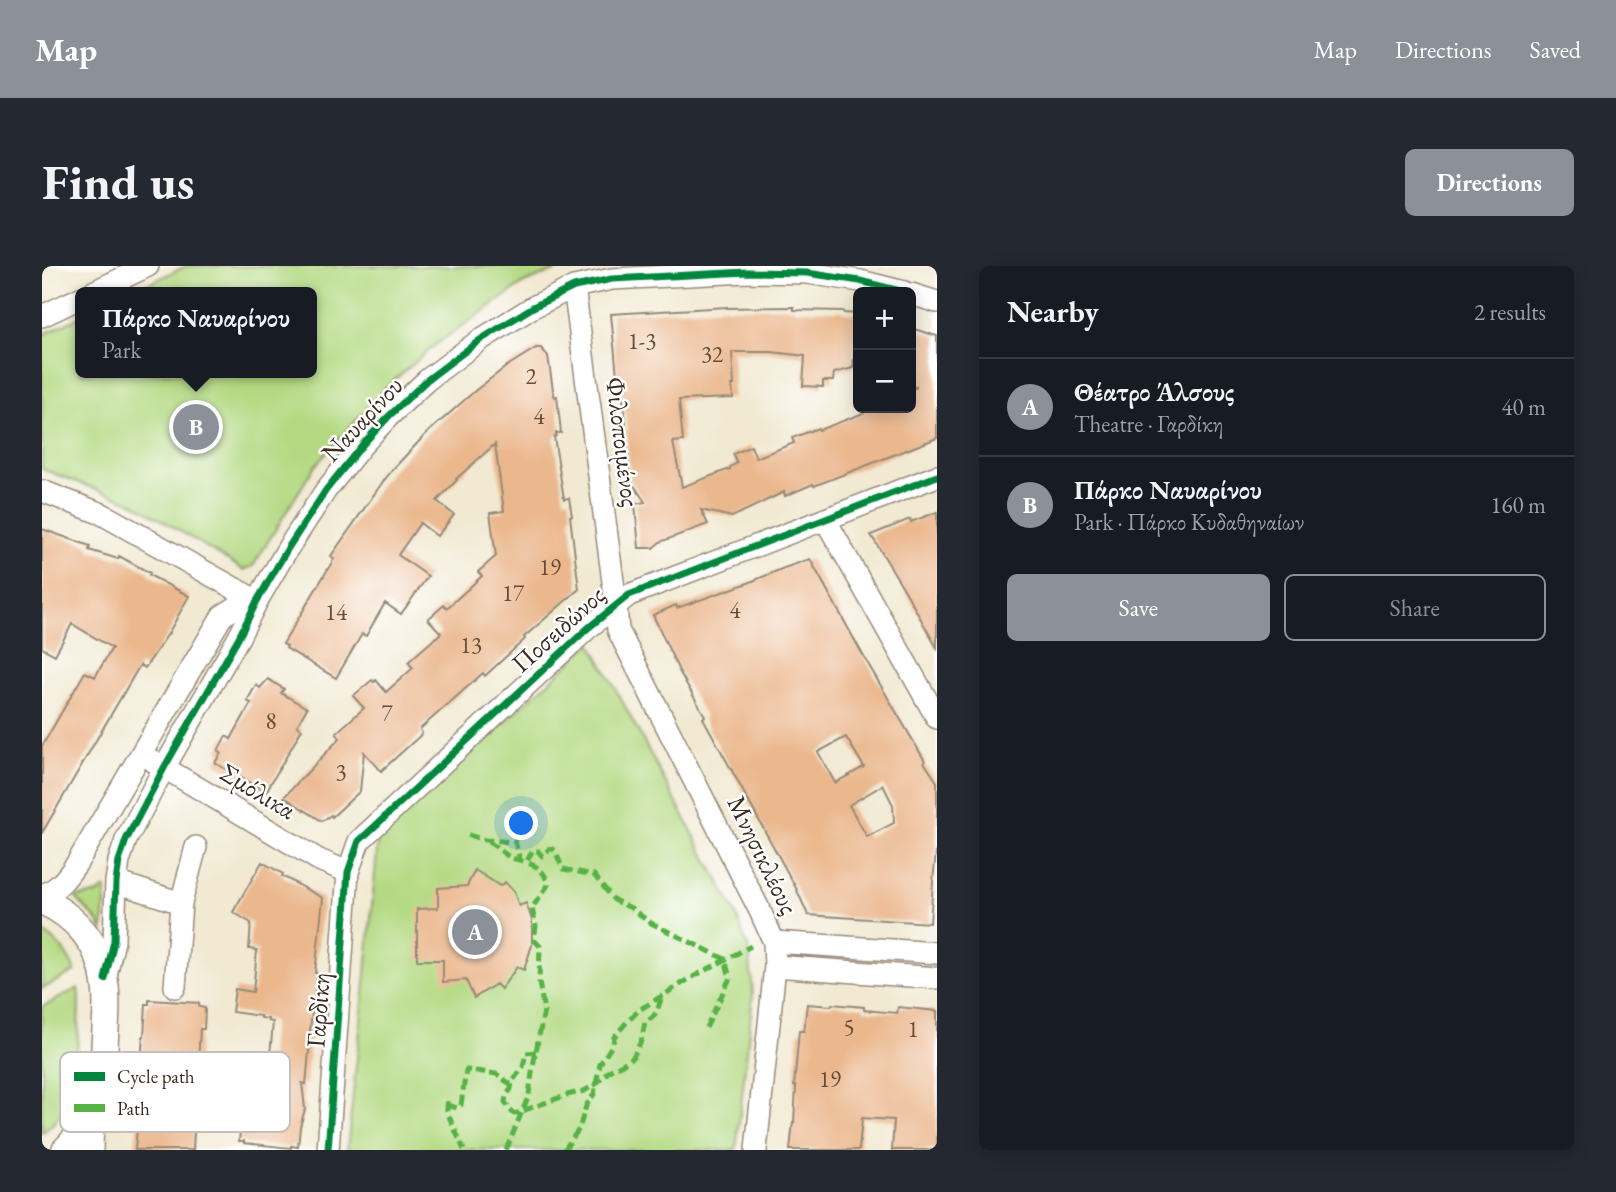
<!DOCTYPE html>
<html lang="en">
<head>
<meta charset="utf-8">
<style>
	body { margin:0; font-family:"EB Garamond",serif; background:#242831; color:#f1f3f6 }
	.controls { position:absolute; right:21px; top:21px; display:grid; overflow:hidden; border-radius:10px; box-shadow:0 4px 18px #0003 }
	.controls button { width:63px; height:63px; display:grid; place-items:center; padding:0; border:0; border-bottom:2px solid #363941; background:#171b24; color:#f1f3f6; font:35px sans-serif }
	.you { position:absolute; left:480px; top:558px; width:24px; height:24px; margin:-18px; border:5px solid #fff; border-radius:50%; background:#1a73e8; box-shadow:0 0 0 10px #1a73e833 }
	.badge { display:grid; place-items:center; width:46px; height:46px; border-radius:50%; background:#8c9099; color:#fff; font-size:23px; font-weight:700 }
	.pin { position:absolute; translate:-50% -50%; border:4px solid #fff; box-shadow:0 2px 7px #0006 }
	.popup { position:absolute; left:33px; top:21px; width:242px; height:91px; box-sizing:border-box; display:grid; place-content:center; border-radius:10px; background:#171b24; filter:drop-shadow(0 2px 5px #0005); font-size:23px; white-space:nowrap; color:#9ea1a6 }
	.popup b { font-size:26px; color:#f1f3f6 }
	.popup::after { content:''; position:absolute; left:50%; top:100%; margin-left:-14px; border:14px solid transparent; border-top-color:#171b24 }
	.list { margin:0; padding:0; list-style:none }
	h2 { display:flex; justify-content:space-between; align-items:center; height:91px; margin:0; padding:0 28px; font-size:30px }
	h2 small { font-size:23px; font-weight:400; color:#9ea1a6 }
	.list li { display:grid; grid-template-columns:46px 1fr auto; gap:21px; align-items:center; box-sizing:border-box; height:98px; padding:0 28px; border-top:2px solid #363941 }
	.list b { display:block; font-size:26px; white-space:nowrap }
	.list p { margin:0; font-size:23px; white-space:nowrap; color:#9ea1a6 }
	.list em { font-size:23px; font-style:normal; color:#9ea1a6 }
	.actions { display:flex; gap:14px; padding:21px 28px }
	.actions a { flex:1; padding:16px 0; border:2px solid #8c9099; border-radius:10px; text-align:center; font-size:24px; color:#8c9099 }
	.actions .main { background:#8c9099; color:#fff }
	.map { position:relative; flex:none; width:895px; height:884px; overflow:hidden; border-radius:10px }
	header { display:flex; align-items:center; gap:42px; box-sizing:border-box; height:98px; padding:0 35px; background:#8c9099; color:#fff }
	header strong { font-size:33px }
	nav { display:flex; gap:38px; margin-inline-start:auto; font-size:24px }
	.intro { display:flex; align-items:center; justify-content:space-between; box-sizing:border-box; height:168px; padding:0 42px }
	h1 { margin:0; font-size:49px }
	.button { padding:18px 32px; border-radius:10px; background:#8c9099; color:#fff; font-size:24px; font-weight:700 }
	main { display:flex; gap:42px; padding:0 42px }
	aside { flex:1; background:#171b24; border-radius:10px; box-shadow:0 4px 18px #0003 }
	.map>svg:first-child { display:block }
</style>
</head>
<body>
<header>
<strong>Map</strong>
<nav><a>Map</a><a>Directions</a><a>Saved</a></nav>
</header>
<div class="intro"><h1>Find us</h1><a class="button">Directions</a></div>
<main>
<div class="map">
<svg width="895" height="884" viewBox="0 0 895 884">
	<rect width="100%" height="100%" fill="#fff"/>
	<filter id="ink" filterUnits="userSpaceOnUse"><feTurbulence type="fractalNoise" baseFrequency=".0143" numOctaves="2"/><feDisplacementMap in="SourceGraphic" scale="14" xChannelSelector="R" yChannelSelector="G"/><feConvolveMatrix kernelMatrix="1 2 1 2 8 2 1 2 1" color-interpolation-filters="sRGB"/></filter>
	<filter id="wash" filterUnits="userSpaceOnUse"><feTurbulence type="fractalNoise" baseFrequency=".00686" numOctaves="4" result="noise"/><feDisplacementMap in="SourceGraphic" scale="28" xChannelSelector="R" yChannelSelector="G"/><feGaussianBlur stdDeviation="1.57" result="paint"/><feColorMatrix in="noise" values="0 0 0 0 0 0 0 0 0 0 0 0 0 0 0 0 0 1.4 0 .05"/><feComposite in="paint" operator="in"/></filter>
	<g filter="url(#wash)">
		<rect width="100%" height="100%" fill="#f1e9d2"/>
		<path fill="#b4d982" stroke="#788250" stroke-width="2" d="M144 0H525L482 17 393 79 344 121 272 201 211 300 202 304 92 237 0 203V69L38 51V107H270V26H89Z
			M549 377 693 646 707 684 711 728 694 884H305L324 708 336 573Z
			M61 623H64L61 665 55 654 34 632 35 631 56 628Z
			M0 665C16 675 26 688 33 705L0 723Z
			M36 722C38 736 36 752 36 766 34 808 36 839 0 867V741Z"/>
		<g id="blocks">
			<path fill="#ebb88e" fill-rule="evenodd" d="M685 41V42L752 41V44L801 45 802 47 816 48 811 102 792 107 791 115H781V121L761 120 763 90 730 86H690L692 119H690L691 132 637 134 641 175 631 176 640 221 688 203V201L695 197 691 188 709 180 714 192 752 177 750 172 776 162 777 164 822 147 820 142H869V123L875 121H869V62L895 70V172L772 220 771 218 743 230 742 226 690 251 659 244 666 258 618 276 611 282H597L593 238 603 236 589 215 587 207V200L583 147 578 110H575L569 48Z
				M494 82H499L506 90 512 131 515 130 519 167H514V170L512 171 522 233 527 232 530 250H528L537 323 482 371 483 373 443 410 441 407 378 463 380 468 339 505 322 486 318 525 290 551 289 549 280 555 242 531 298 472 294 467 322 442 311 430 330 414 332 416 334 414 344 426 371 402 366 396 399 367 386 353 402 339 405 342 440 310 436 306 454 290 448 247 462 245 453 178 414 213 415 214 395 235 412 249 395 270 378 257 356 289 386 310 359 348 343 337 324 370 320 368 294 412 244 382 245 380 241 378 292 293 289 290 340 217 352 202 384 168 434 124 465 100Z
				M895 246V382L862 323 829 269 868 253 869 256Z
				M0 263 48 280 47 284 76 293 77 290 108 307 107 309 147 330 126 368 103 402 98 399 0 567V480L43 406 53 411 70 382 30 358 13 389 0 382Z
				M768 293 822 391 883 495 882 496 895 516V585H894L891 616 888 657 766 649 754 622 661 452 663 450 637 405 611 349 634 339 635 342 706 317 742 302ZM804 471 822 501 793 517 776 486ZM841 519 851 539 852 557 825 571 807 539Z
				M226 413 242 423 239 427 265 442 255 460 260 463 224 526 173 497 179 487 176 485 184 470 189 473 209 437 205 435 214 419 218 422Z
				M220 596 241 608 240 610 281 632 273 707H275L268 764 267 786 264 818 260 817 263 843 258 861 256 881 249 880V882L202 877V875H197L200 846H197V835L199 826 219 828 222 789 228 790 231 756 226 755V753L219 752V750L190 746 193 723 211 726 215 684 207 683 209 657 191 646Z
				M433 604 458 620 463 616 472 626 477 640 484 637 490 654V679L482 704 475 701 459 723 454 718 432 732 424 714 401 716V694H375V643L396 642V622L425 620Z
				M107 734 157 737V741L163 742 162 763H158L151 884H93L101 796H99L101 770H102L104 738H107Z
				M765 738 789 740 790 738 822 741V744L855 747 856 741 895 745V884H850L852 854 820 852 817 884H748L751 856H752L754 820H752L757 765H762Z"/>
		</g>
	</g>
	<g filter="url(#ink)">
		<use href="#blocks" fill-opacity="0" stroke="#968a78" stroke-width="2"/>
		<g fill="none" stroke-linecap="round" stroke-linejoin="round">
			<defs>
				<path id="minor" d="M532 21 574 338 576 364 718 645 732 676 733 700 714 884
					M51 26 106 0
					M869 28 895 36
					M0 50 38 32
					M0 225 60 248 215 335
					M783 253 895 452
					M111 495 277 594 306 606
					M74 616 139 637 154 581
					M0 629C17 623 25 611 35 597L180 350 196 340 215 335
					M732 676 895 687
					M733 700 895 712
					M63 713 72 675 74 616 77 595 84 574 122 502 197 371 215 335 246 282 284 224 321 178 346 151 385 114 438 74 491 41 532 21 570 13 705 6 765 7 818 15 862 26
					M133 721 139 637
					M50 884 51 848
					M286 884 306 606 317 575 546 362 587 329 895 210"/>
				<path id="major" d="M0 635C34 650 59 679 63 717 66 734 64 753 63 771 61 821 60 847 23 884"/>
			</defs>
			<use href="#minor" stroke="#968a78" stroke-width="24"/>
			<use href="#major" stroke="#968a78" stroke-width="29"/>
			<use href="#minor" stroke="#fff" stroke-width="21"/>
			<use href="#major" stroke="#fff" stroke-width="26"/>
			<path stroke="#57b245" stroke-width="5" stroke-dasharray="10 5" stroke-linecap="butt" d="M426 569 443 574 473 576 478 594 483 596 485 595 491 584 496 585 500 590H502L507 583H511L513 585 521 603 552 609 572 634 589 642 609 657 683 693 688 712 662 766
				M446 576C459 582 462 592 478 594
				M494 786 484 787 481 801 470 816 469 823 464 830 463 836 467 843 472 848 525 829 542 825 554 818 567 805 584 796 591 791 599 775 603 757 611 751 615 745 620 730
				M405 835V846L422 884
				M405 839 415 842 419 839 424 804C427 804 450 807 454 808 459 810 464 816 469 818
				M464 884 487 829 491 800 502 745 497 716 498 680 492 674 494 660 490 642 506 619C503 605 496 600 483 596
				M522 884 537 863 544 840 552 828 558 798 571 778 572 771 584 757 597 744 649 712 709 680"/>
			<defs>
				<path id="cycleway" d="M63 713 72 675 74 616 77 595 84 574 122 502 197 371 215 335 246 282 284 224 321 178 346 151 385 114 438 74 491 41 532 21 570 13 705 6 765 7 818 15 862 26
					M286 884 306 606 317 575 546 362 587 329 895 210"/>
			</defs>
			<use href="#cycleway" stroke="#fff" stroke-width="11"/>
			<use href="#cycleway" stroke="#00873e" stroke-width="7"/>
		</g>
	</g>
	<g text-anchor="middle" stroke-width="5" stroke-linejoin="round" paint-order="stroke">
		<g font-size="23" fill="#674e3a">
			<text x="600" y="83">1-3</text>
			<text x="670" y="96">32</text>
			<text x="489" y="118">2</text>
			<text x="497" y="158">4</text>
			<text x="508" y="309">19</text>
			<text x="471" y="335">17</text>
			<text x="693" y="352">4</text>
			<text x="294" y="354">14</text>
			<text x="429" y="387">13</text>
			<text x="345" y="455">7</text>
			<text x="229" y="463">8</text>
			<text x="299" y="514">3</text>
			<text x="807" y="769">5</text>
			<text x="871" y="771">1</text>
			<text x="788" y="821">19</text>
		</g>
		<g font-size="26" fill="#3b2a1e" stroke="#fff">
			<text transform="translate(320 153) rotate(-47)" y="9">Ναυαρίνου</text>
			<text transform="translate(581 176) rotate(83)" y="9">Φιλοποιμένος</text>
			<text transform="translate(516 363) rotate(-42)" y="9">Ποσειδώνος</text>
			<text transform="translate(216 525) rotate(31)" y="9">Σμόλικα</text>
			<text transform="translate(721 589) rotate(64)" y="9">Μνησικλέους</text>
			<text transform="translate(276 744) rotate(-86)" y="9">Γαρδίκη</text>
		</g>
	</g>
	<rect x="18" y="786" width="230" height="80" rx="10" fill="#fff" stroke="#c4bfbc" stroke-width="2"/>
	<rect x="32" y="806" width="31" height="9" fill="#00873e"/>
	<rect x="32" y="838" width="31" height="8" fill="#57b245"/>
	<g font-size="19" fill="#3b2a1e">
		<text x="75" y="817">Cycle path</text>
		<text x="75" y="849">Path</text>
	</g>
</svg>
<div class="controls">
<button>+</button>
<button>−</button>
</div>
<div class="you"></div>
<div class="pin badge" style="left:433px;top:666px">A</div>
<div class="pin badge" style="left:154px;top:161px">B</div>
<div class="popup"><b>Πάρκο Ναυαρίνου</b>Park</div>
</div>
<aside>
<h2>Nearby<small>2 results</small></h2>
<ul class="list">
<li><span class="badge">A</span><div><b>Θέατρο Άλσους</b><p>Theatre · Γαρδίκη</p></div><em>40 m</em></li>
<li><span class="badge">B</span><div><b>Πάρκο Ναυαρίνου</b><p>Park · Πάρκο Κυδαθηναίων</p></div><em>160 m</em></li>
</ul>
<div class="actions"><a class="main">Save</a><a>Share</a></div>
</aside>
</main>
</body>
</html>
